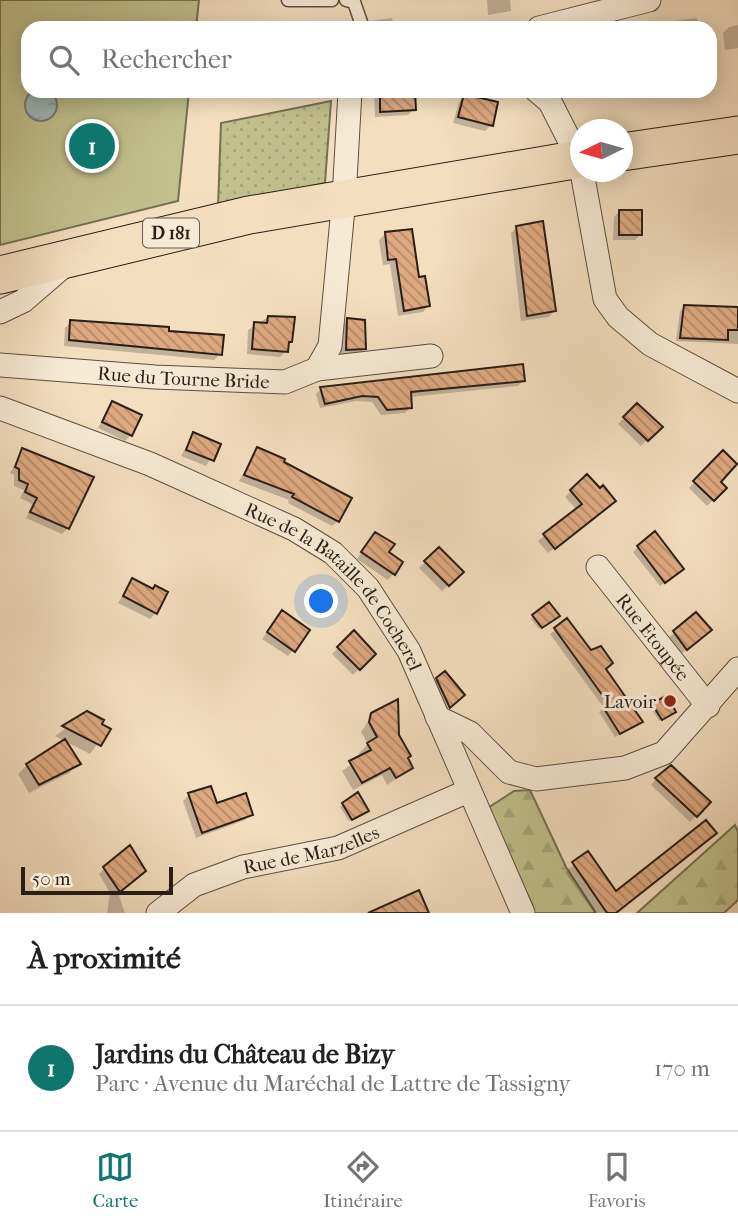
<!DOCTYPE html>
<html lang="fr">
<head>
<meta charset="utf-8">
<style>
	body { margin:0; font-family:"IM FELL French Canon",serif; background:#f6f6f6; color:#202124 }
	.compass { position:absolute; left:570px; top:119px; width:63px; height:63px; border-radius:50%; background:#fff; box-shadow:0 4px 18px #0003; rotate:265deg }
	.scale { position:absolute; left:21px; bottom:18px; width:152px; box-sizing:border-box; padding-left:7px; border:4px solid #2a1e17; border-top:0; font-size:19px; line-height:24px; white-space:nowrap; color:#2a1e17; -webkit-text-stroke:5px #f7ead5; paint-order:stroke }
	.you { position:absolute; left:322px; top:602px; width:24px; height:24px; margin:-18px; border:5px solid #fff; border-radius:50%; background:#1a73e8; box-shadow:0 0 0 10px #1a73e833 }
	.badge { display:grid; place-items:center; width:46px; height:46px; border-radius:50%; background:#0f766e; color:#fff; font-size:23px; font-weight:700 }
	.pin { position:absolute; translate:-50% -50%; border:4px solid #fff; box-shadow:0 2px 7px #0006 }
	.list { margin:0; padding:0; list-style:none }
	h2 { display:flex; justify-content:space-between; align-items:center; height:91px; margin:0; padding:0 28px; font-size:30px }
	h2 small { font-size:23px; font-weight:400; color:#757577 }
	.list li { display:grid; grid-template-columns:46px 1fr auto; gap:21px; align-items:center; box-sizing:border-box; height:126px; padding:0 28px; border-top:2px solid #e0e0e0 }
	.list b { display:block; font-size:26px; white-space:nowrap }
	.list p { margin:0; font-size:23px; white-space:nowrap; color:#757577 }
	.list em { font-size:23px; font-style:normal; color:#757577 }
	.icon { flex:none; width:38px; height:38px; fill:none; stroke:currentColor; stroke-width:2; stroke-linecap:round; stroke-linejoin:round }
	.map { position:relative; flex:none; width:738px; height:913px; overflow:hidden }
	.search { position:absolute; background:#fff; box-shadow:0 4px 18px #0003; left:21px; right:21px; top:21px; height:77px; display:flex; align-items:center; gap:18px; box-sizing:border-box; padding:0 24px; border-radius:21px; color:#757577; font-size:26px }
	.sheet { height:217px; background:#fff }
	nav { display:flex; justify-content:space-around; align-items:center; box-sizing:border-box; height:98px; border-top:2px solid #e0e0e0; background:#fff; font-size:19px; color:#757577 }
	nav a { display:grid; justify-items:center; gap:4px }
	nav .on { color:#0f766e }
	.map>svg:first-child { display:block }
</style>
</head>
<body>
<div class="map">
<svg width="738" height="913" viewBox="0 0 738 913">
	<defs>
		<pattern id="grass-dots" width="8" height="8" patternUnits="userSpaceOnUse" patternTransform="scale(1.75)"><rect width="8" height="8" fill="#c1c08d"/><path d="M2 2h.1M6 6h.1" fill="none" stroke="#a6a579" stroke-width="1.8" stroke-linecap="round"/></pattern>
		<pattern id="forest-firs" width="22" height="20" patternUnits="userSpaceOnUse" patternTransform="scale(1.75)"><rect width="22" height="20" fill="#c1c08d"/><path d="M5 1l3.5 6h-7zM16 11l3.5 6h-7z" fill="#a6a579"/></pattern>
		<pattern id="water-ripples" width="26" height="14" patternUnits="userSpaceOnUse" patternTransform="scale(1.75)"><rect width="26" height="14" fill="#9fbabb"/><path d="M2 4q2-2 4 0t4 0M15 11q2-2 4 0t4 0" fill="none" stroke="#899fa0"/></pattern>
		<pattern id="building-back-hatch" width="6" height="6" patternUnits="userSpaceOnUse" patternTransform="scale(1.75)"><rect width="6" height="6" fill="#dea981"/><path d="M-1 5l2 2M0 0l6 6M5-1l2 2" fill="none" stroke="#b48969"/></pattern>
	</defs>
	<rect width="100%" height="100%" fill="#f3debe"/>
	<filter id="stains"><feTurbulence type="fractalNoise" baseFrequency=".00286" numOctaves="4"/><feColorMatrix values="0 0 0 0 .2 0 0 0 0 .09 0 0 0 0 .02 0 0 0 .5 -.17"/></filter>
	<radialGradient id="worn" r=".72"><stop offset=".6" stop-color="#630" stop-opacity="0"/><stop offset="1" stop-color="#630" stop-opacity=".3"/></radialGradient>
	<path fill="url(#grass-dots)" stroke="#766f52" stroke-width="2" d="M331 101 325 183 218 207 221 123Z"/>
	<path fill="url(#forest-firs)" stroke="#766f52" stroke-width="2" d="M530 790 566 867 596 913H532L488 808 514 791Z
		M735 825 738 832V900L724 913H637Z"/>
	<path fill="#c1c08d" stroke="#766f52" stroke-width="2" d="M0 0H199L196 28H28V91H189L178 201 0 245Z"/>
	<path fill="url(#water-ripples)" stroke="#707c79" stroke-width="2" d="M25 105a16 16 0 1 1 32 0a16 16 0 1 1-32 0Z"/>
	<path fill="#0003" d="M487 0H510L511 11 488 15Z
		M392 18 394 28H364L370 21Z
		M697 18 699 28H666L672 21Z
		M350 22 352 28H283L301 24Z
		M738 25V48L725 50 723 33 729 27Z
		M374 91H413L414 109 408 115 375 117Z
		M465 96 491 125 485 131 453 123 459 102Z
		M620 211 641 234 635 240H613L614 217Z
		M517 227 554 311 549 317 521 321 511 233Z
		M385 234 428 306 423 312 398 316 390 264 383 265 379 240Z
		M685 307 738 309V344L676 341 680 311Z
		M268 317 291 341 286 351 280 357 247 354 248 330Z
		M347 320 364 349 358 355H341V326Z
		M71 322 130 325 222 336 220 354 214 360 64 346 65 328Z
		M523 381 518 386 410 397 411 407 405 413 381 415 372 402 356 401 320 408 316 394 321 389Z
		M113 403 131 435 125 441 98 428Z
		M637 405 660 427 641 446 618 424Z
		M193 434 219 445 206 466 181 456Z
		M23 450 68 528 62 534 26 518 32 504 20 498 24 490 14 486V475L10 473Z
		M257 450 281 463 338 521 332 526 288 503 289 500 239 481Z
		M723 452 718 482 724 488 707 506 689 488Z
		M571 491 608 507 548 553 538 541 577 510 565 497Z
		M375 534 387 553 393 574 388 580 357 559Z
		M638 547 677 573 660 586 633 552Z
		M439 549 462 572 442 591 419 568Z
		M132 581 152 590 155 587 156 613 150 619 118 603Z
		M549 604 555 618 539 629 531 619Z
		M282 612 293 650 288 656 262 639Z
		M696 615 704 636 681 654 668 638Z
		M567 621 641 722 636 726 615 737 599 712 604 708 550 634Z
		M354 633 374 654 353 675 332 654Z
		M437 679 457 701 444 712 431 685Z
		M653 705 671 714 659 721 651 708Z
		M87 713 108 729 90 754 55 736Z
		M373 714 397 735 411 768 387 785 382 775 353 790 342 771 362 757 359 753 368 744 361 732Z
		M78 764 69 773 29 793 18 774 27 765Z
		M656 779 709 802 690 822 651 785Z
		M189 795 216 805 251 814 245 820 196 838 183 801Z
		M358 795 364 813 349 821 340 807Z
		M588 854 616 913H594L565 872Z
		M105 868 138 876 118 893 125 913H107L110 893 99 874Z"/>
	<path fill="url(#building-back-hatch)" stroke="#2a1e17" stroke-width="2" d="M380 91H415L416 110 380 112Z
		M464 94 498 102 493 126 458 117Z
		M619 210H642V235H619Z
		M543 221 556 311 527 316 516 226Z
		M412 229 419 277 425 276 430 306 404 311 396 259 388 260 385 232Z
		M684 305 738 307V330H728V340L680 338Z
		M268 316 295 317 292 342H289L288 352 252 349 254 322 267 323Z
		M347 318 365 320 366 349 346 350Z
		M70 320 169 327V331L224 335 222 355 69 340Z
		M523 364 525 381 411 392 412 408 387 410 378 397 362 396 325 404 320 387Z
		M112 401 142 415 132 436 102 422Z
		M637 403 663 427 648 441 623 417Z
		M193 432 221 444 214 461 186 450Z
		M257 447 285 459 284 462 352 498 339 522 292 497 294 494 244 475Z
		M22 448 94 477 69 529 30 512 37 498 25 492 28 484 19 480V469L15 467Z
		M723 450 737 464 721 482 727 488 714 501 693 481Z
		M587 474 600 488 603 485 616 501 555 549 543 534 582 504 570 490Z
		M655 531 684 569 665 583 637 546Z
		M375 532 395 544 389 552 403 562 395 575 361 552Z
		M439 547 464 572 449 586 424 561Z
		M132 578 153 589 155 585 168 592 157 614 123 596Z
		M549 602 560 616 542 628 532 615Z
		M282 610 310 630 295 652 267 632Z
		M696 612 712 630 687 650 673 631Z
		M567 618 591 650 601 646 613 663 606 669 643 722 620 734 603 707 608 703 554 628Z
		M354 630 376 654 360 670 337 647Z
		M445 671 465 695 450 708 436 678Z
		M667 695 676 712 662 720 652 704Z
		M398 699 399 735 411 756 408 758 413 768 396 778 390 768 362 783 349 761 371 750 367 743 377 737 369 722 371 713Z
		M87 711 104 720 102 724 111 729 101 746 62 726Z
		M65 739 81 764 39 785 26 764Z
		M671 765 711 802 697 817 655 778Z
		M211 786 217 803 246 793 253 815 202 833 188 793Z
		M358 792 369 811 352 820 342 803Z
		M706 820 717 833 616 913H607L572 862 588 851 616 891Z
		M130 845 146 871 120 892 103 867Z
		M419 890 429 913H368Z"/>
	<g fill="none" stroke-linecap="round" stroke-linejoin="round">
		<defs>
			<path id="lane" d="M288 0H332
				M346 0 354 2 363 28"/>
			<g id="street">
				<path d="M539 28 649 0"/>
				<path d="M537 91 550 102 580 161"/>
				<path d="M582 172 605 299 618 317 650 344 738 391"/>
				<path d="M0 312 23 301 66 264"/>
				<path id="s1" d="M0 365 155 377 285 382 317 369 330 346 344 198 350 91"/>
				<path d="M317 369 431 356"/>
				<path id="s2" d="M0 408 150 464 294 529 333 553 368 588 409 651 523 913"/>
				<path id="s3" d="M598 567 708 706"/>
				<path d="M437 717 470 733 509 772 536 779 625 768 664 753 738 669"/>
				<path id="s4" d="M158 913 194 885 243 867 338 848 468 791"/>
			</g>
			<path id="primary" d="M622 152 738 135
				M0 275 249 215 580 159"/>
		</defs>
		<use href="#lane" stroke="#5c4e41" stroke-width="15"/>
		<use href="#street" stroke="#5c4e41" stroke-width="25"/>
		<use href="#primary" stroke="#2a1e17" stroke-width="39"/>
		<use href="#lane" stroke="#f7ead5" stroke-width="12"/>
		<use href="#street" stroke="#f7ead5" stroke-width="23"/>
		<use href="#primary" stroke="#f3debe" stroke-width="37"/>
	</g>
	<circle fill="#8f2418" stroke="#f7ead5" stroke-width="2.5" cx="670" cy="701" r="7"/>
	<g text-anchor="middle" stroke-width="6" stroke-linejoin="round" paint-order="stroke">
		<rect fill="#f7ead5" stroke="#685b50" stroke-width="2" x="143" y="218.5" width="56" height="29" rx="5"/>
		<g font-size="18" font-weight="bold" fill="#2a1e17">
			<text x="171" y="239">D 181</text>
		</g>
		<g font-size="19" fill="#2a1e17" stroke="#f7ead5">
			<text dy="7" stroke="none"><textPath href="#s1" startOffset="184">Rue du Tourne Bride</textPath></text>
			<text dy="7" stroke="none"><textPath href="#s2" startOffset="387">Rue de la Bataille de Cocherel</textPath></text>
			<text dy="7" stroke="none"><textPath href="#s3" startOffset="89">Rue Etoupée</textPath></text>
			<text dy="7" stroke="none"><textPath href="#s4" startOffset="168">Rue de Marzelles</textPath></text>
		</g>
		<g font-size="19" fill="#2a1e17" stroke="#f7ead5" text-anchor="end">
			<text x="656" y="708">Lavoir</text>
		</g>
	</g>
	<rect width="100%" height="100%" filter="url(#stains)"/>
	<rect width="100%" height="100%" fill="url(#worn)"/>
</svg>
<svg class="compass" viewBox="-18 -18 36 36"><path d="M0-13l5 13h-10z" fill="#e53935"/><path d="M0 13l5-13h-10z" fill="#757577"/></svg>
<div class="scale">50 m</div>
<div class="you"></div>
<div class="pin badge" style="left:92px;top:146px">1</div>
<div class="search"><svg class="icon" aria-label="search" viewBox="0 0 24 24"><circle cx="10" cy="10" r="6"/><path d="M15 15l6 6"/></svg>Rechercher</div>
</div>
<section class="sheet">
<h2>À proximité<small></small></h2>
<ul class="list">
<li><span class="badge">1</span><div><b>Jardins du Château de Bizy</b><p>Parc · Avenue du Maréchal de Lattre de Tassigny</p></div><em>170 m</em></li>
</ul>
</section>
<nav>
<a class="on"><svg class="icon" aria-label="map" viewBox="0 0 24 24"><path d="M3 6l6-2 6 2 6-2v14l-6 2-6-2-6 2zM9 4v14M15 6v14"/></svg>Carte</a>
<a><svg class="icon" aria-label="directions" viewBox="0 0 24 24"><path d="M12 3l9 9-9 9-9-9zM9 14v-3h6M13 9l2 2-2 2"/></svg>Itinéraire</a>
<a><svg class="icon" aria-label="saved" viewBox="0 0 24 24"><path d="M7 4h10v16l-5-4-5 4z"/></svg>Favoris</a>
</nav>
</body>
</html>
